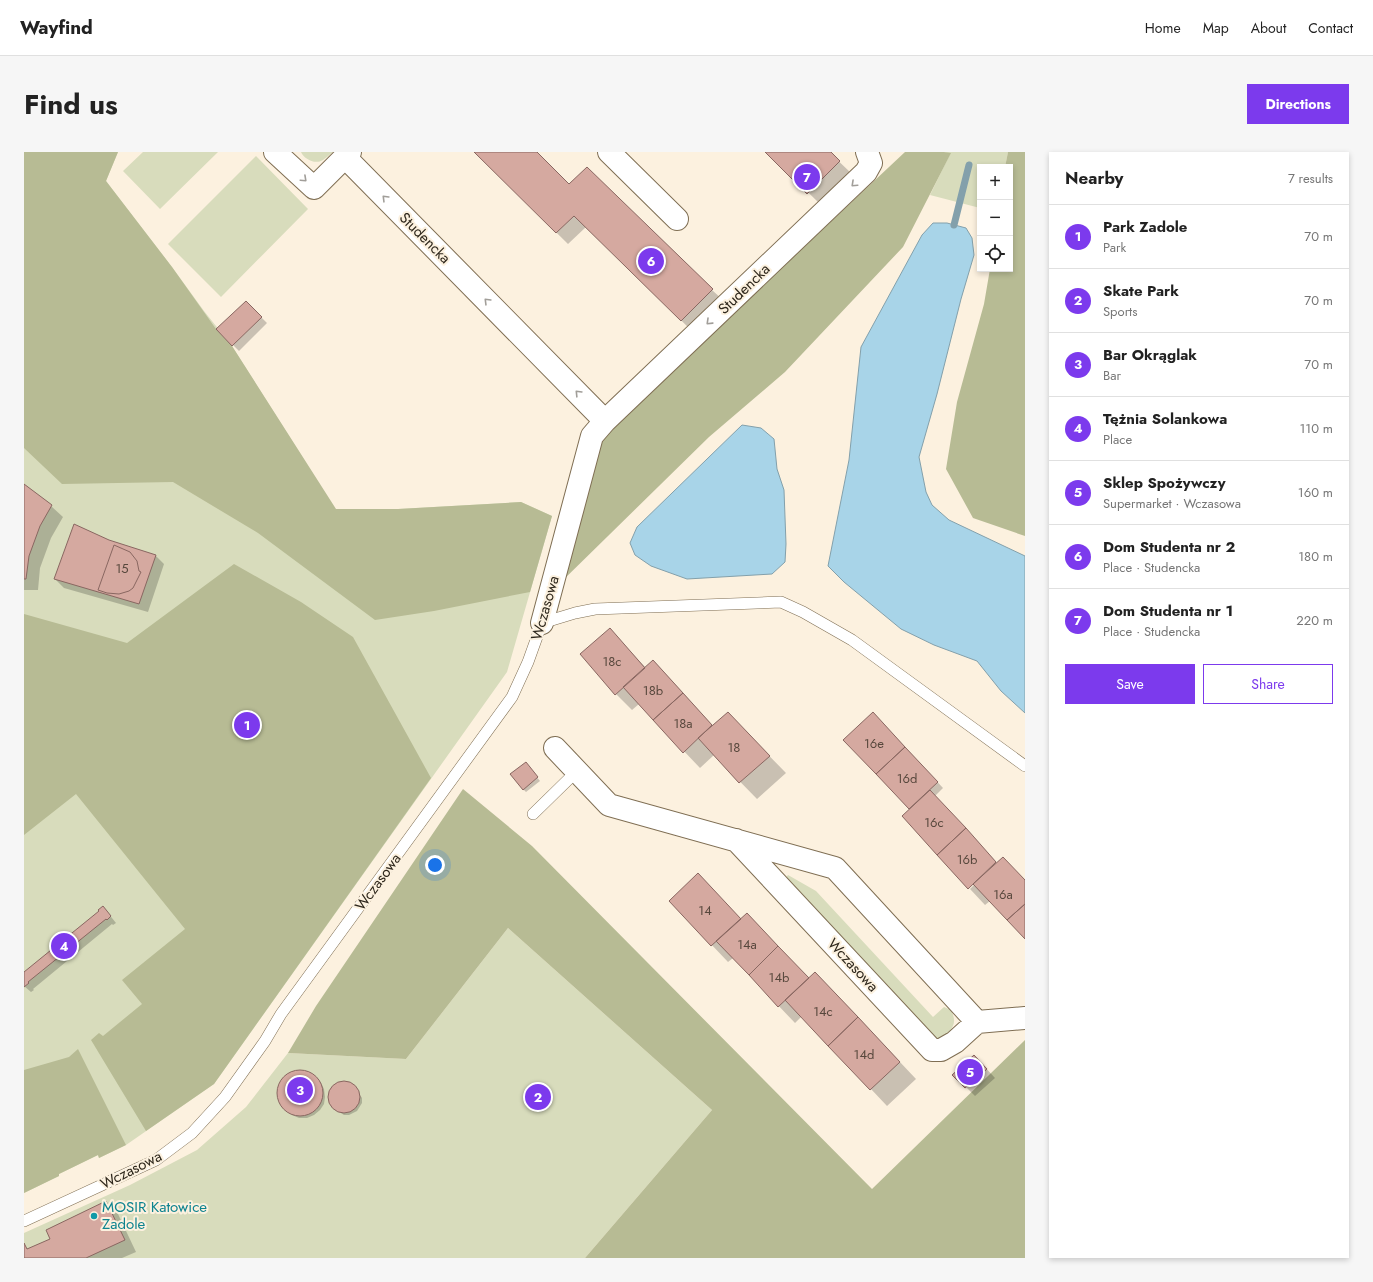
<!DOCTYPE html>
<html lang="en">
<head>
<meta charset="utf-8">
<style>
	body { margin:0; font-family:Jost,sans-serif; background:#f6f6f6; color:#222 }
	.controls { position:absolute; right:12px; top:12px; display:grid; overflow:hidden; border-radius:0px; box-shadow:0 2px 6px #0003 }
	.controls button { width:36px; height:36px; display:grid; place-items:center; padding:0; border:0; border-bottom:1px solid #e0e0e0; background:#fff; color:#222; font:20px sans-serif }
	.you { position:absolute; left:411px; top:713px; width:14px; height:14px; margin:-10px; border:3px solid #fff; border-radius:50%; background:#1a73e8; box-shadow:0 0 0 6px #1a73e833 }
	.badge { display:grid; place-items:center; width:26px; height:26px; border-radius:50%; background:#7c3aed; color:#fff; font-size:13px; font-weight:700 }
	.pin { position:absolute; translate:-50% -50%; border:2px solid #fff; box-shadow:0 1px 4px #0006 }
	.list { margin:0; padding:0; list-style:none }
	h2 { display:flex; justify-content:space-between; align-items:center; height:52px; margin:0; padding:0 16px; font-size:17px }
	h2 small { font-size:13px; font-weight:400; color:#767676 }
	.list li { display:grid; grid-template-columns:26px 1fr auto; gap:12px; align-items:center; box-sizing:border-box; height:64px; padding:0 16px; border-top:1px solid #e0e0e0 }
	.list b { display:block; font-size:15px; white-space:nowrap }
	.list p { margin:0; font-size:13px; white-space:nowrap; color:#767676 }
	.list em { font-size:13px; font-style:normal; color:#767676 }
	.actions { display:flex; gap:8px; padding:12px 16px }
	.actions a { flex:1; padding:9px 0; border:1px solid #7c3aed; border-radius:0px; text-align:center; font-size:14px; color:#7c3aed }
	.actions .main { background:#7c3aed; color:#fff }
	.icon { flex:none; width:22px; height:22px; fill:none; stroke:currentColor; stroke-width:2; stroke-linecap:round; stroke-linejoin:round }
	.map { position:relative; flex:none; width:1001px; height:1106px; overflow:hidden; border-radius:0px }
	header { display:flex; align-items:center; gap:24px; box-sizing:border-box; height:56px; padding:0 20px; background:#fff; border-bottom:1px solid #e0e0e0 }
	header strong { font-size:19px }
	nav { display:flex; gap:22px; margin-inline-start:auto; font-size:14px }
	.intro { display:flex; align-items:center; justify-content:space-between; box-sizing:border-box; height:96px; padding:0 24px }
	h1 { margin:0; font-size:28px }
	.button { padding:10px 18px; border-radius:0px; background:#7c3aed; color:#fff; font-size:14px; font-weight:700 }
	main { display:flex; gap:24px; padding:0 24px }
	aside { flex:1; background:#fff; border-radius:0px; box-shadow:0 2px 6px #0003 }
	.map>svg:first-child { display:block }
</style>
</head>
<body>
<header>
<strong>Wayfind</strong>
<nav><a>Home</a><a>Map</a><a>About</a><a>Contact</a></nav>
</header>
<div class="intro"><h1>Find us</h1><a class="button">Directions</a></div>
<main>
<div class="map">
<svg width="1001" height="1106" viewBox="0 0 1001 1106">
	<rect width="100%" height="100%" fill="#fcf1df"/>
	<path fill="#d8dcbc" d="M0 0H94L82 29 148 115 180 159 208 194 311 357H374L497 350 528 364 483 520 190 932 102 993 75 1006 74 1003 35 1022V1024L0 1041Z
		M119 0H194L136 57 99 19Z
		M277 0H309C305 3 302 6 299 8 291 13 280 7 277 0Z
		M920 0H984L981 15H956V56L906 43 926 2Z
		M232 4 284 57 197 145 144 92Z
		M764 723 792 739 909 865 920 855 927 858C935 874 926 878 916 888L905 887 758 730Z
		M484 776 688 958 561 1106H0V1081L106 1033 173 998 222 955 264 901 382 907Z"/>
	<path fill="#b7bb94" d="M0 0H94L82 29 148 115 192 177 208 194 312 357H374L497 350 528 364 506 440 410 459 351 468 234 381 149 330 38 332 0 296Z
		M881 0H920L927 1 879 95 761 220 685 285 533 434 575 287Z
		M984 0H1001V384L949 366 922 317 933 250 960 152 966 117H986V15H981Z
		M210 412 277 450 329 485 407 626 190 932 122 979 67 888 75 881 79 884 118 852 98 828 161 777 52 642 0 683V462L103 491Z
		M439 637 508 694 848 1037 1001 888V1106H561L688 958 484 776 382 907 264 901 292 854Z
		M54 897 102 993 75 1006 74 1003 35 1022V1024L0 1041V918L45 905Z"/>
	<path fill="#a8d4e8" stroke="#83a0ab" d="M909 71H923L942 76 948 86 950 103 937 147 913 242 895 305 902 340 908 353 925 368 1001 404V561L977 539 953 509 910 493 877 477 820 430 804 414 825 308 837 195 898 83Z
		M718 273 737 276 750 287 753 317 760 338 762 392 761 410 748 422 663 427 627 414 611 403 606 391 613 375Z"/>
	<path fill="#0003" d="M451 0H512L545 33 688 138 700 149 669 180 562 75 544 92Z
		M743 0H805L827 21 796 52Z
		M222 150 243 171 215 199 193 177Z
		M0 334 27 354 39 365 27 386 16 416 14 438H0Z
		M84 389 131 403 140 412 124 460 40 436 31 427Z
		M586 478 622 516 629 509 689 574 720 578 762 621 733 647 690 603 676 616 615 552 608 558 592 542Z
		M865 578 919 636 911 644 973 711 1001 729V786L966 749 961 753 946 737 950 733 886 657 821 588Z
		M504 614 516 629 502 640 499 637Z
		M646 749 718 768 785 827 807 837 892 927 863 954 778 864 771 871 709 806 704 810Z
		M84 761 92 771 89 773 88 772 9 837 10 838 7 840 0 834V821Z
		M959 913 971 926 951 944 930 923Z
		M276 919 283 920 289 923 297 931 300 937 301 945 300 952 296 958 290 963 283 966H275L268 963 262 958 256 949 254 942 255 935 263 923 269 920Z
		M320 930 330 934 338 946V951L333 959 325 963H320L312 958 306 951 305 942 307 937 315 931Z
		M82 1051 94 1062 112 1100 98 1106H0V1093L5 1098 27 1087Z"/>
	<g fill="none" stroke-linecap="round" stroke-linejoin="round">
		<path stroke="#83a0ab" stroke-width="7" d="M930 73 945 13"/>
	</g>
	<path fill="#d5a9a0" stroke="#896761" d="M450 0H513L545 32 563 15 689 137 657 169 550 64 532 81Z
		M741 0H807L816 9 783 42Z
		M222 149 238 165 208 194 192 177Z
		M0 332 28 353 16 374 5 404 2 427H0Z
		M50 372 85 388 132 403 115 452 30 427Z
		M90 393 106 400 113 409 115 419 117 420 109 436 105 439 95 442 83 441 74 438Z
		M586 476 621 516 591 543 556 502Z
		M629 508 659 541 629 568 599 535Z
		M659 541 688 573 659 601 629 568Z
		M704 560 746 604 715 631 674 586Z
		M849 560 881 595 852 622 819 588Z
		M881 595 914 630 885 657 852 622Z
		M502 610 514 625 499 638 486 622Z
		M906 638 942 676 913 703 878 664Z
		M942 676 972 710 944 737 913 703Z
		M979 705 1001 728V752L983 768 949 732Z
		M674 721 717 767 687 794 645 749Z
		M1001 752V787L983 768Z
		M79 754 87 764 83 768 82 767 4 830 5 831 0 835V820L75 759 74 758Z
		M723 761 754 794 725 823 692 789Z
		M754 794 785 826 754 855 725 823Z
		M791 820 834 865 804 894 761 848Z
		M834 865 876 910 846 938 804 894Z
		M950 903 963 917 941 936 928 923Z
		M253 941a23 23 0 1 1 46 0a23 23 0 1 1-46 0Z
		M304 945a16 16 0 1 1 32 0a16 16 0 1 1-32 0Z
		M82 1049 101 1088 62 1106H0V1091L3 1097 26 1087 22 1078Z"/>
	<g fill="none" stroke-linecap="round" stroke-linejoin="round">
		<defs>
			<path id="lane" d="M509 662 553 619
				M0 1069 132 1008 168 981 201 945 241 889 257 862 488 545 504 510 518 471 551 461 571 457 757 450 779 460 828 488 1001 614"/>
			<path id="street" d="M251 0 290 36 326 0
				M585 0 653 67
				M321 5 581 269
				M518 471 568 284 581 269 842 20 847 11 843 0
				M531 596 585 653 811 716 953 870 1001 866
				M712 688 908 898H917L931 890 953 870"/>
		</defs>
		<use href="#lane" stroke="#7f6e53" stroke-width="12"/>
		<use href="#street" stroke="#7f6e53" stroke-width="24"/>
		<use href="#lane" stroke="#fff" stroke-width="11"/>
		<use href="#street" stroke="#fff" stroke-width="22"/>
	</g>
	<defs><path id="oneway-chevron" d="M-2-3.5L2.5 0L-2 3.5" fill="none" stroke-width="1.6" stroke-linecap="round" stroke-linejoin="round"/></defs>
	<g stroke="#a19e99">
		<use href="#oneway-chevron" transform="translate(280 27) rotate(43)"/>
		<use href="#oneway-chevron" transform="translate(830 32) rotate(137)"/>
		<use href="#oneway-chevron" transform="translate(361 46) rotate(-135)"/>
		<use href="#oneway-chevron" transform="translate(463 149) rotate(-135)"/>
		<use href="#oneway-chevron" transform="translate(685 170) rotate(136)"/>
		<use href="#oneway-chevron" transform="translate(554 241) rotate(-134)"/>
	</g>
	<circle fill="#0f9aa8" stroke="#fcf1df" stroke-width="1.5" cx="70" cy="1064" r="4"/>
	<g text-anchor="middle" stroke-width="4" stroke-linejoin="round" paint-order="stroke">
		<g font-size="13" fill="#58483d">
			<text x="98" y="421">15</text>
			<text x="588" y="514">18c</text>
			<text x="629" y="543">18b</text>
			<text x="659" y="576">18a</text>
			<text x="850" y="596">16e</text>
			<text x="710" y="600">18</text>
			<text x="883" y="631">16d</text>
			<text x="910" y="675">16c</text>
			<text x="943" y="712">16b</text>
			<text x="979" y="747">16a</text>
			<text x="681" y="763">14</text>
			<text x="723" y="797">14a</text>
			<text x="755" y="830">14b</text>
			<text x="799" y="864">14c</text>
			<text x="840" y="907">14d</text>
		</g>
		<g font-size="15" fill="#2e271c" stroke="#fcf1df">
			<text transform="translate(401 86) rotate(45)" y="5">Studencka</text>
			<text transform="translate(720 137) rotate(-44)" y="5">Studencka</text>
			<text transform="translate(521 456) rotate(-74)" y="5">Wczasowa</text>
			<text transform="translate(354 730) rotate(-54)" y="5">Wczasowa</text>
			<text transform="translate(829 813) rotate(47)" y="5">Wczasowa</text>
			<text transform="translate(107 1018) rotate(-27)" y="5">Wczasowa</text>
		</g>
		<g font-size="15" fill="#0d838f" stroke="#fcf1df" text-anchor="start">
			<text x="78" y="1060">MOSIR Katowice<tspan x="78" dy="17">Zadole</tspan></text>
		</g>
	</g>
</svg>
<div class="controls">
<button>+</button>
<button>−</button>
<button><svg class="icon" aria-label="locate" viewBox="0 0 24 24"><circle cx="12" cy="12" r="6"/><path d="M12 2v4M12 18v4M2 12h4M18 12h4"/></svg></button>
</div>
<div class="you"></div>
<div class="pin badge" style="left:223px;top:573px">1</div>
<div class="pin badge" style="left:514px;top:945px">2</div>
<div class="pin badge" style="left:276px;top:938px">3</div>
<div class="pin badge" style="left:40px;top:794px">4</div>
<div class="pin badge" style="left:946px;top:920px">5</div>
<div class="pin badge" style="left:627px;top:109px">6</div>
<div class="pin badge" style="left:783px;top:25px">7</div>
</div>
<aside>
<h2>Nearby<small>7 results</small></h2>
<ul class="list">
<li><span class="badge">1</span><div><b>Park Zadole</b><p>Park</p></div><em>70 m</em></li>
<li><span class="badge">2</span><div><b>Skate Park</b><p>Sports</p></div><em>70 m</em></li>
<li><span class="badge">3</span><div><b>Bar Okrąglak</b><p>Bar</p></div><em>70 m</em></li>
<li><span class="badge">4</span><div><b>Tężnia Solankowa</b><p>Place</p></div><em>110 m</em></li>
<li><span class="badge">5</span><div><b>Sklep Spożywczy</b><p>Supermarket · Wczasowa</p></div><em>160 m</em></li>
<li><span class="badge">6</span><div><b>Dom Studenta nr 2</b><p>Place · Studencka</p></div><em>180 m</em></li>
<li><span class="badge">7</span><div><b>Dom Studenta nr 1</b><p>Place · Studencka</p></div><em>220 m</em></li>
</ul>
<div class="actions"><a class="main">Save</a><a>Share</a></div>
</aside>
</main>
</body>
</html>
